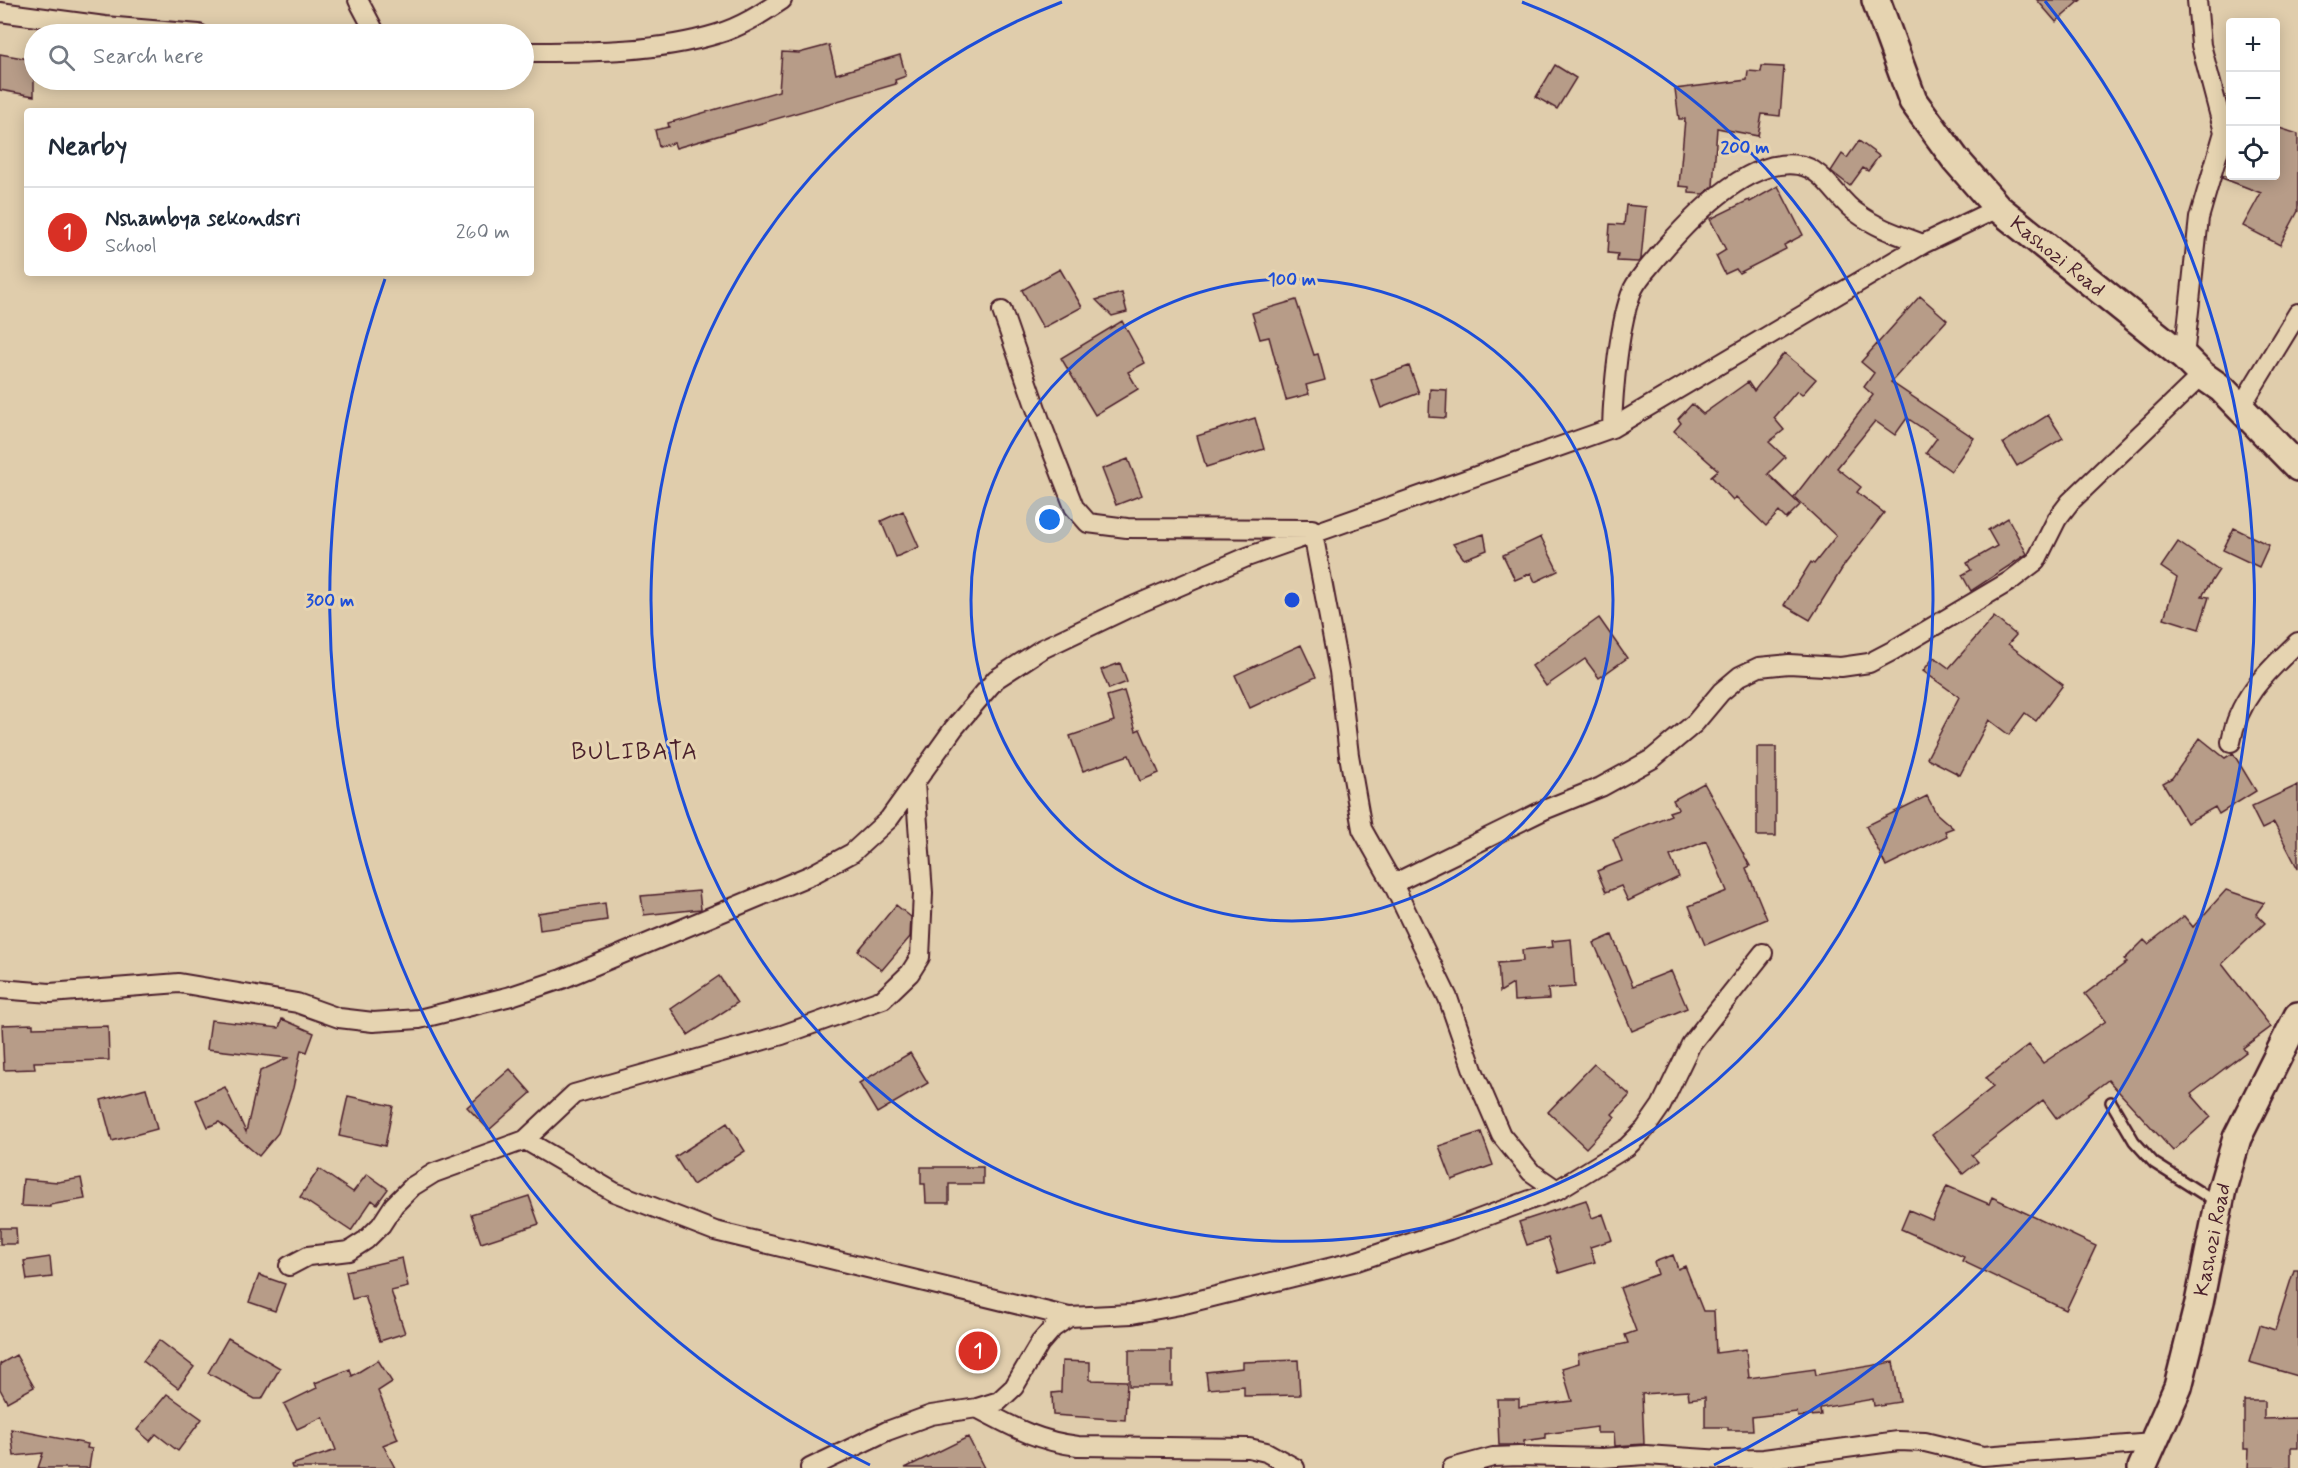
<!DOCTYPE html>
<html lang="en">
<head>
<meta charset="utf-8">
<style>
	body { margin:0; font-family:Mynerve,sans-serif; background:#f2f2f3; color:#1f2937 }
	.controls { position:absolute; right:18px; top:18px; display:grid; overflow:hidden; border-radius:6px; box-shadow:0 3px 15px #0003 }
	.controls button { width:54px; height:54px; display:grid; place-items:center; padding:0; border:0; border-bottom:2px solid #e0e1e3; background:#fff; color:#1f2937; font:30px sans-serif }
	.you { position:absolute; left:1050px; top:520px; width:21px; height:21px; margin:-15px; border:4px solid #fff; border-radius:50%; background:#1a73e8; box-shadow:0 0 0 9px #1a73e833 }
	.badge { display:grid; place-items:center; width:39px; height:39px; border-radius:50%; background:#d93025; color:#fff; font-size:20px; font-weight:700 }
	.pin { position:absolute; translate:-50% -50%; border:3px solid #fff; box-shadow:0 2px 6px #0006 }
	.list { margin:0; padding:0; list-style:none }
	h2 { display:flex; justify-content:space-between; align-items:center; height:78px; margin:0; padding:0 24px; font-size:26px }
	h2 small { font-size:20px; font-weight:400; color:#747a83 }
	.list li { display:grid; grid-template-columns:39px 1fr auto; gap:18px; align-items:center; box-sizing:border-box; height:90px; padding:0 24px; border-top:2px solid #e0e1e3 }
	.list b { display:block; font-size:22px; white-space:nowrap }
	.list p { margin:0; font-size:20px; white-space:nowrap; color:#747a83 }
	.list em { font-size:20px; font-style:normal; color:#747a83 }
	.icon { flex:none; width:33px; height:33px; fill:none; stroke:currentColor; stroke-width:2; stroke-linecap:round; stroke-linejoin:round }
	.map { position:relative; flex:none; width:2298px; height:1468px; overflow:hidden }
	.search { position:absolute; background:#fff; box-shadow:0 3px 15px #0003; left:24px; top:24px; width:510px; height:66px; display:flex; align-items:center; gap:15px; box-sizing:border-box; padding:0 21px; border-radius:33px; color:#747a83; font-size:22px }
	.panel { position:absolute; background:#fff; box-shadow:0 3px 15px #0003; left:24px; top:108px; width:510px; height:168px; border-radius:6px }
	.map>svg:first-child { display:block }
</style>
</head>
<body>
<div class="map">
<svg width="2298" height="1468" viewBox="0 0 2298 1468">
	<rect width="100%" height="100%" fill="#e0cdac"/>
	<filter id="ink" filterUnits="userSpaceOnUse"><feTurbulence type="fractalNoise" baseFrequency=".0167" numOctaves="2"/><feDisplacementMap in="SourceGraphic" scale="12" xChannelSelector="R" yChannelSelector="G"/><feConvolveMatrix kernelMatrix="1 2 1 2 8 2 1 2 1" color-interpolation-filters="sRGB"/></filter>
	<g filter="url(#ink)">
		<path fill="#b79c88" stroke="#4a1f2b" stroke-width="1.5" d="M2037 0H2081L2056 22Z
			M829 45 836 74 900 55 906 76 895 80 896 84 676 148 674 143 659 147 655 130 669 127 668 123 779 91 782 52 799 53Z
			M0 54 34 60V96L0 90Z
			M1555 65 1576 78 1557 109 1536 97Z
			M1762 66 1784 67 1780 116 1762 114 1758 136 1717 128 1713 186 1703 194 1689 193V187L1679 186 1685 119H1679L1675 89 1747 80 1748 71 1761 72Z
			M2276 127 2298 134V211L2280 245 2243 226 2261 193 2222 178 2223 176H2276Z
			M1859 141 1879 156 1868 171 1863 168 1850 186 1831 171 1842 154 1847 158Z
			M1778 186 1803 235 1784 245 1786 249 1739 273 1736 269 1725 274 1716 256 1726 250 1710 219 1749 200 1750 202Z
			M1626 205 1646 207 1641 259 1638 262 1617 261 1618 254 1608 253 1610 224 1624 225Z
			M1060 269 1082 307 1043 328 1022 290Z
			M1122 293 1127 312 1112 316 1096 300Z
			M1920 296 1947 320 1891 382 1974 438 1951 471 1926 453 1937 438 1907 418 1895 435 1875 421 1837 468 1861 487 1857 492 1884 513 1845 564 1810 620 1784 605 1811 562 1814 564 1836 536 1794 497 1873 395 1864 387 1874 373 1861 362Z
			M1296 300 1314 355 1318 354 1325 380 1306 385 1309 394 1286 400 1269 337 1260 339 1252 313Z
			M1122 321 1145 363 1128 372 1138 389 1095 415 1061 358Z
			M1784 353 1816 379 1802 395 1797 391 1774 418 1784 430 1769 442 1785 457 1768 474 1800 505 1786 519 1779 512 1766 526 1736 497 1733 500 1711 476 1718 470 1674 431 1681 423 1678 419 1692 404 1703 414 1748 382 1754 391Z
			M1409 366 1419 393 1381 408 1371 380Z
			M1430 389 1447 390 1446 418 1429 417Z
			M2048 415 2063 438 2017 466 2003 443Z
			M1255 418 1264 449 1206 467 1197 436Z
			M1128 459 1142 495 1116 505 1102 469Z
			M903 511 919 547 896 557 881 521Z
			M2008 518 2027 554 1971 591 1962 575 1971 570 1967 563 1997 546 1988 530Z
			M2234 528 2269 545 2259 567 2223 550Z
			M1484 534 1487 550 1464 559 1453 544Z
			M1541 537 1558 571 1535 582 1531 573 1515 580 1503 555Z
			M2178 542 2219 570 2202 596 2209 597 2199 629 2164 618 2177 578 2161 567Z
			M1994 617 2016 635 2008 644 2063 685 2036 721 2025 713 2009 735 1989 720 1960 775 1927 758 1959 697 1923 671 1934 657 1949 668Z
			M1599 618 1627 658 1599 678 1585 659 1546 686 1532 666Z
			M1301 645 1316 677 1250 708 1235 675Z
			M1120 663 1127 682 1109 689 1101 670Z
			M1124 691 1136 731 1140 729 1159 773 1140 781 1129 755 1083 771 1070 736 1114 721 1107 696Z
			M2200 738 2225 758 2233 753 2256 791 2219 814 2215 807 2187 823 2163 783 2172 778Z
			M1757 747H1776V836H1757Z
			M1704 783 1750 866 1746 868 1767 919 1705 945 1689 906 1727 891 1706 841 1670 856 1679 877 1628 901 1621 886 1606 892 1597 871 1622 861 1613 839 1671 815 1669 812 1678 809 1673 800Z
			M2298 785V869L2274 823 2262 829 2251 807Z
			M1927 796 1936 813 1953 828 1945 831 1947 836 1886 866 1866 826Z
			M2226 890 2264 903 2256 914 2265 923 2222 964 2271 1027 2243 1048 2246 1052 2191 1094 2211 1117 2173 1151 2108 1080 2057 1119 2043 1100 1972 1155 1978 1162 1963 1174 1932 1135 1993 1087 1986 1078 2029 1045 2043 1063 2106 1021 2085 994 2127 962 2124 960 2144 940 2148 944 2184 916 2193 927Z
			M699 891 701 909 644 915 641 896Z
			M605 903 607 920 540 930 538 913Z
			M896 905 911 917 910 937 882 970 858 951Z
			M1612 935 1633 986 1671 971 1687 1008 1632 1031 1594 943Z
			M1571 939 1575 987 1548 989 1549 999 1514 1001 1513 984 1500 992 1498 963 1523 961 1522 950 1553 947 1552 941Z
			M719 976 737 1003 688 1035 671 1009Z
			M282 1019 314 1033 307 1052 301 1050 293 1088 278 1133 259 1156 219 1122 208 1127 196 1100 225 1087 246 1132 260 1071 288 1058 207 1049 211 1020 279 1028Z
			M33 1024V1028L108 1026 109 1060 34 1062 35 1069 4 1070 2 1025Z
			M910 1053 928 1083 877 1113 859 1083Z
			M1594 1064 1630 1095 1612 1114 1615 1117 1586 1148 1548 1112Z
			M510 1069 531 1093 489 1130 467 1107Z
			M146 1088 157 1129 112 1141 101 1100Z
			M348 1096 393 1106 385 1146 339 1136Z
			M727 1123 745 1151 693 1185 675 1157Z
			M1481 1132 1493 1165 1452 1180 1439 1146Z
			M921 1167H983V1184H949V1203H926L925 1184H921Z
			M319 1169 353 1192 367 1174 388 1189 377 1204 372 1200 351 1231 300 1197Z
			M81 1178 85 1199 50 1205V1207L21 1206 23 1179 58 1182Z
			M1947 1186 1989 1204 1992 1197 2096 1246 2066 1310 1962 1261 1964 1257 1901 1229 1909 1210 1932 1220Z
			M529 1196 539 1224 481 1243 471 1214Z
			M1586 1200 1592 1218 1603 1214 1612 1240 1590 1247 1595 1262 1559 1273 1548 1238 1527 1245 1519 1222Z
			M0 1228H16L17 1244H0Z
			M1673 1255 1678 1269 1685 1266 1703 1311H1714L1716 1353 1746 1349 1749 1378 1815 1369 1816 1375 1893 1362 1900 1402 1874 1406 1873 1399 1820 1408 1821 1415 1798 1417 1797 1412 1752 1417 1753 1430H1728V1427H1705V1397L1689 1399 1688 1391 1642 1394 1644 1444 1615 1446 1614 1433H1597V1427L1545 1434V1438L1524 1441V1445H1499L1497 1399H1519V1407L1572 1401 1562 1368 1579 1363 1578 1354 1628 1343 1625 1335 1636 1331 1620 1288 1658 1274 1654 1262Z
			M50 1257 52 1277 27 1280 24 1261Z
			M402 1258 408 1287 391 1291 405 1333 380 1341 365 1296 352 1299 346 1271Z
			M2294 1270H2298V1376L2249 1362 2260 1325 2275 1330Z
			M259 1275 285 1284 275 1311 249 1302Z
			M228 1338 280 1368 262 1399H255L208 1373Z
			M159 1340 194 1367 178 1388 143 1361Z
			M1129 1350H1172V1386H1129Z
			M16 1355 34 1387 7 1402 0 1389V1364Z
			M378 1360 392 1382 378 1391 398 1439 383 1445 395 1468H292L291 1465 336 1450 323 1417 297 1429 284 1404 317 1388 315 1383 350 1369 352 1376Z
			M1298 1360 1300 1395 1244 1396V1386L1208 1389 1206 1372 1243 1368V1362Z
			M1062 1361 1090 1362V1380L1127 1381 1125 1420 1053 1415 1052 1393 1061 1392Z
			M167 1394 202 1419 178 1451 156 1434 150 1441 137 1430Z
			M2244 1401H2264V1419L2298 1418V1448H2291V1468H2248L2249 1449H2244Z
			M11 1429 88 1444 87 1448 92 1449 89 1468H38L43 1453 14 1456Z
			M968 1437 984 1468H905Z"/>
		<g fill="none" stroke-linecap="round" stroke-linejoin="round">
			<defs>
				<path id="service" d="M2111 1102 2134 1141 2154 1163 2217 1203"/>
				<path id="minor" d="M358 0 376 34
					M0 12 105 26 199 34
					M524 52C587 52 655 53 717 34 741 27 761 14 782 0
					M1002 311 1040 420 1074 507 1088 523 1127 528 1312 529
					M2184 357 2199 218 2224 132 2201 45 2197 0
					M2240 408 2298 313
					M1612 428C1613 392 1619 321 1633 289 1639 277 1650 266 1658 256 1688 221 1747 157 1798 165 1824 168 1837 200 1857 213 1877 228 1899 235 1923 244
					M1313 533 1339 671 1349 755 1362 829 1393 884 1448 998 1473 1070 1501 1135 1531 1172 1557 1190
					M2231 742C2238 698 2267 672 2298 642
					M1393 884 1544 810 1601 787 1652 759 1695 723 1721 692 1740 676 1759 667 1789 664 1841 667 1869 663 1892 651 2010 581 2036 561 2057 519 2070 502 2202 375
					M0 989 50 993 179 983 297 1003 339 1018 373 1022 419 1019 511 996 562 979 811 875 852 853 889 819 954 728 996 679 1042 649 1126 609 1247 557 1612 428 1923 244 1998 208
					M525 1140 614 1192 715 1231 1069 1317
					M289 1266 308 1256 349 1251 366 1240 381 1225 394 1205 413 1186 434 1173 525 1140 574 1094 782 1035 883 999 910 973 920 957 923 893 915 783
					M977 1408C1013 1427 1037 1441 1078 1446L1249 1448 1266 1452 1295 1468
					M810 1468 887 1431 931 1415 977 1408 999 1401 1014 1387 1040 1343 1053 1328 1069 1317 1132 1314 1180 1305 1357 1261 1449 1230 1557 1190 1627 1147 1645 1129 1661 1106 1691 1044 1763 953
					M1452 1468 1493 1457 1519 1456 1602 1458 1646 1455 1722 1460 1764 1459 1898 1441 1925 1442 1983 1456 2153 1443"/>
				<g id="secondary">
					<path id="s1" d="M1876 0 1913 101 1956 160 1998 208 2184 357 2202 375 2222 389 2298 467"/>
					<path id="s2" d="M2142 1468 2178 1387 2199 1303 2222 1189 2237 1138 2298 1016"/>
				</g>
			</defs>
			<use href="#service" stroke="#4a1f2b" stroke-width="14"/>
			<use href="#minor" stroke="#4a1f2b" stroke-width="22"/>
			<use href="#secondary" stroke="#4a1f2b" stroke-width="32"/>
			<use href="#service" stroke="#e6d4b1" stroke-width="9"/>
			<use href="#minor" stroke="#e6d4b1" stroke-width="18"/>
			<use href="#secondary" stroke="#e6d4b1" stroke-width="27"/>
		</g>
	</g>
	<g fill="none" stroke="#1d4ed8" stroke-width="3">
		<circle cx="1292" cy="600" r="321"/>
		<path d="M1522 2A641 641 0 1 1 1062 2"/>
		<path d="M870 1465A962 962 0 0 1 385 279M2045 1A962 962 0 0 1 1714 1465"/>
	</g>
	<g text-anchor="middle" stroke-width="6" stroke-linejoin="round" paint-order="stroke">
		<g font-size="21" fill="#4a1f2b" stroke="#e6d4b1">
			<text dy="7" stroke="none"><textPath href="#s1" startOffset="321">Kashozi Road</textPath></text>
			<text dy="7" stroke="none"><textPath href="#s2" startOffset="240">Kashozi Road</textPath></text>
		</g>
		<g font-size="24" letter-spacing="1.5" fill="#4a1f2b" stroke="#e6d4b1">
			<text x="635" y="759">BULIBATA</text>
		</g>
	</g>
	<circle cx="1292" cy="600" r="9" fill="#1d4ed8" stroke="#e6d4b1" stroke-width="3"/>
	<g font-size="18" text-anchor="middle" font-weight="bold" fill="#1d4ed8" stroke="#e6d4b1" stroke-width="6" stroke-linejoin="round" paint-order="stroke">
		<text x="1745" y="153">200 m</text>
		<text x="1292" y="285">100 m</text>
		<text x="330" y="606">300 m</text>
	</g>
</svg>
<div class="controls">
<button>+</button>
<button>−</button>
<button><svg class="icon" aria-label="locate" viewBox="0 0 24 24"><circle cx="12" cy="12" r="6"/><path d="M12 2v4M12 18v4M2 12h4M18 12h4"/></svg></button>
</div>
<div class="you"></div>
<div class="pin badge" style="left:978px;top:1351px">1</div>
<div class="search"><svg class="icon" aria-label="search" viewBox="0 0 24 24"><circle cx="10" cy="10" r="6"/><path d="M15 15l6 6"/></svg>Search here</div>
<section class="panel">
<h2>Nearby<small></small></h2>
<ul class="list">
<li><span class="badge">1</span><div><b>Nshambya sekondsri</b><p>School</p></div><em>260 m</em></li>
</ul>
</section>
</div>
</body>
</html>
